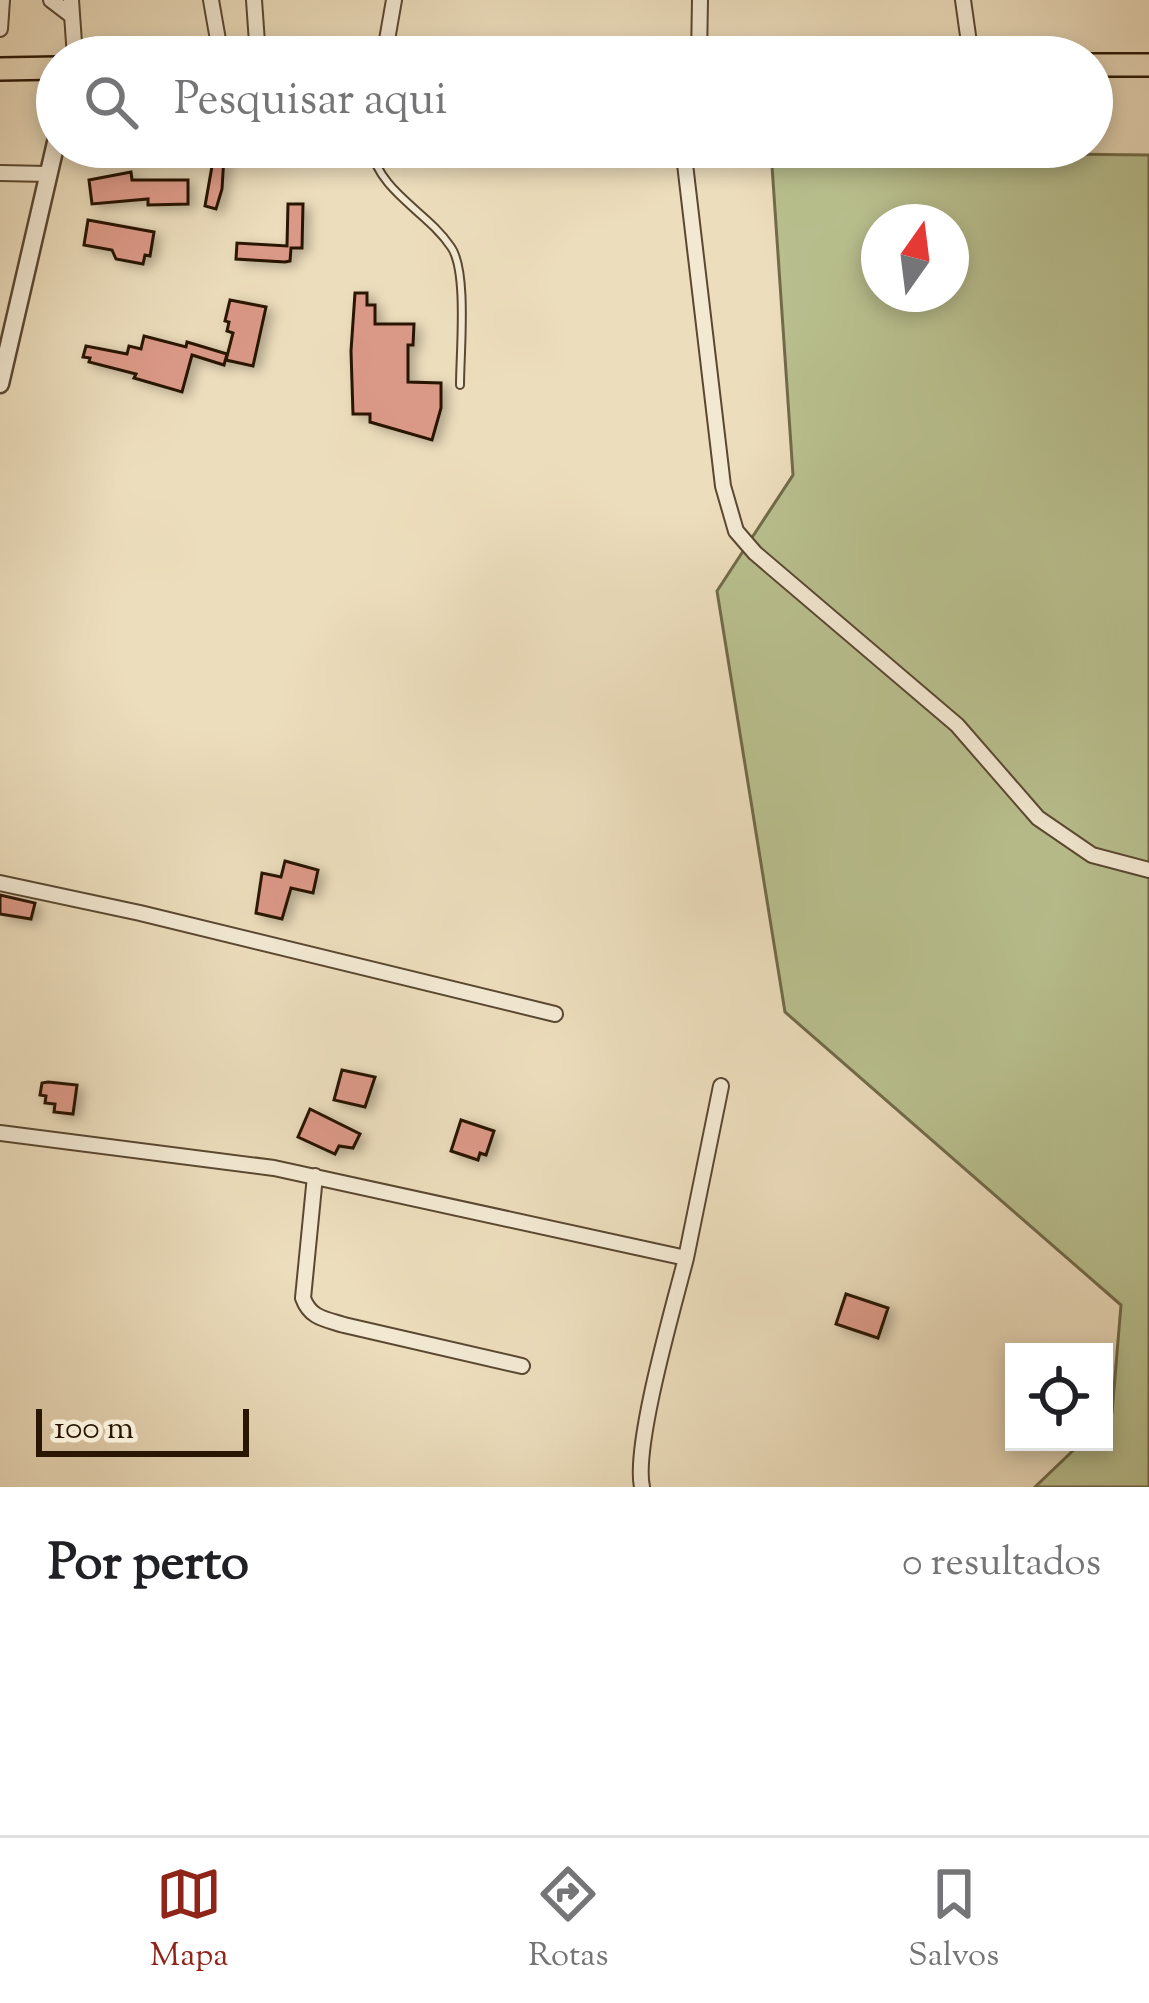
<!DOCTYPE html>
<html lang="pt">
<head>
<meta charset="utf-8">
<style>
	body { margin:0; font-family:"Sorts Mill Goudy",serif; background:#f2f2f2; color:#202124 }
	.controls { position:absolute; right:36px; bottom:36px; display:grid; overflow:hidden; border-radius:0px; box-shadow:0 6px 18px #0003 }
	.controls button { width:108px; height:108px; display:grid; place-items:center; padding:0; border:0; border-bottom:3px solid #e0e0e0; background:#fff; color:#202124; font:60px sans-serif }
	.compass { position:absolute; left:861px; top:204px; width:108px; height:108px; border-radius:50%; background:#fff; box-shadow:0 6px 18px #0003; rotate:14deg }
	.scale { position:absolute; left:36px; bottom:30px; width:213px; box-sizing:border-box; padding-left:12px; border:6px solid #291603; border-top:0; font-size:33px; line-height:42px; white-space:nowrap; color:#291603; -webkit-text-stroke:9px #f3e9d3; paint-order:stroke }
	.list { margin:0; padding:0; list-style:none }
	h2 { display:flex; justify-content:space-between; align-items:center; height:156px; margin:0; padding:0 48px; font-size:51px }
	h2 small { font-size:39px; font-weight:400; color:#757577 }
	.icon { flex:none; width:66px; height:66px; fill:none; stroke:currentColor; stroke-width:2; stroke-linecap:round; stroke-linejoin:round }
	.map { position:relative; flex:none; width:1149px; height:1487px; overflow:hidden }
	.search { position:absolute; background:#fff; box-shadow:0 6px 18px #0003; left:36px; right:36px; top:36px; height:132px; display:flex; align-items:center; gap:30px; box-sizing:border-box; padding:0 42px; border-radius:66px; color:#757577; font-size:45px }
	.sheet { height:348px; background:#fff }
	nav { display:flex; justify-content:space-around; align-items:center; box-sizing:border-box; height:168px; border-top:3px solid #e0e0e0; background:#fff; font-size:33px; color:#757577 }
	nav a { display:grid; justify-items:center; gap:6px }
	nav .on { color:#8f2418 }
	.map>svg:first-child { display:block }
</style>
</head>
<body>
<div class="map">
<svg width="1149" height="1487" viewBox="0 0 1149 1487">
	<defs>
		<filter id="shadow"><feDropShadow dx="6" dy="4" stdDeviation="6" flood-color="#0004"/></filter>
	</defs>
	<rect width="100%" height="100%" fill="#ecddbc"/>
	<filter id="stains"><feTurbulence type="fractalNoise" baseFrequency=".00167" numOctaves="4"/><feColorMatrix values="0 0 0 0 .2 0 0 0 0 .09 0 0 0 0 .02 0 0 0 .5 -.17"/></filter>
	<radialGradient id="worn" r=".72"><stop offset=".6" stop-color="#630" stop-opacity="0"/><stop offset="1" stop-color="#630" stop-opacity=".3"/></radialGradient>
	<path fill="#b9c08f" stroke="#716b49" stroke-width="3" fill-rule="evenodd" d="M771 151 1149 155V1487H1035L1082 1442H1104V1420L1112 1413 1121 1305 785 1012 717 591 793 475ZM879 222H951V294H879Z"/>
	<path fill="#da9886" stroke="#291603" stroke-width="3" filter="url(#shadow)" d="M214 155 224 156 222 189 216 209 205 206Z
		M131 172 132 180H188V204L148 205V199L92 204 89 180Z
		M288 204H303L302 248H291L290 261 285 262 236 259 237 243 287 246Z
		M88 220 154 232 150 256 145 255 143 264 116 259 112 250 84 245Z
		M355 293H367V305H375V324H414L413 345H408V382L441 383V408L432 440 370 422V414H353L351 351Z
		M230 300 266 307 253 366 226 360 233 333 227 331 229 322 225 321Z
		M144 336 186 347 187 342 227 354 224 365 192 355 182 392 134 378 136 374 89 362 90 358 83 357 86 346 127 354 129 346 141 349Z
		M285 861 318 870 313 893 291 888 282 919 256 913 262 873 281 877Z
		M0 895 35 903 31 919 0 914Z
		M342 1070 375 1077 365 1107 334 1100Z
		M48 1082 77 1085 73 1114 54 1112 55 1104 45 1103 46 1096 40 1095 42 1083Z
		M310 1109 360 1134 353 1148 339 1146 335 1154 298 1137Z
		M461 1120 494 1131 486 1155 480 1153 478 1160 451 1151Z
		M846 1294 888 1308 878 1338 836 1324Z"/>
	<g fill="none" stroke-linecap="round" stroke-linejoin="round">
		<defs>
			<path id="service" d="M370 147C381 194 426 210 451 247 468 271 460 353 460 385"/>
			<path id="minor" d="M51 0 72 16
				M71 0 75 57
				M211 0 221 57
				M254 0 258 57
				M963 0 971 57
				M0 29 2 0
				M384 57 394 0
				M699 57 700 0
				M683 147 723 486 736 531 755 553 957 725 1038 818 1092 855 1149 870
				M0 173 48 174
				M0 883 140 913 555 1014
				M0 1133 274 1168 686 1258C674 1305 633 1446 642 1487
				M315 1176 303 1298C310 1318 325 1319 344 1325L522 1366
				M686 1258 721 1086"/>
			<path id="tertiary" d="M0 384 57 138"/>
			<path id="primary" d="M1092 65H1149
				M0 69 57 68"/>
		</defs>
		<use href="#service" stroke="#5a4831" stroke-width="10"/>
		<use href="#minor" stroke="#5a4831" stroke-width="18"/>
		<use href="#tertiary" stroke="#5a4831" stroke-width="21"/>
		<use href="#primary" stroke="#291603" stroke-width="26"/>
		<use href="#service" stroke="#f3e9d3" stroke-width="6"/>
		<use href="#minor" stroke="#f3e9d3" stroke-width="14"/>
		<use href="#tertiary" stroke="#f3e9d3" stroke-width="16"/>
		<use href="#primary" stroke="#ecddbc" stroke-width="21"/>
	</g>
	<rect width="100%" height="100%" filter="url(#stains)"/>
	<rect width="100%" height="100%" fill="url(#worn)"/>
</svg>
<div class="controls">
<button><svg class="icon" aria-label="locate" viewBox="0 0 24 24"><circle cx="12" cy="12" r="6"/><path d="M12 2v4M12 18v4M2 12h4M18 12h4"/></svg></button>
</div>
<svg class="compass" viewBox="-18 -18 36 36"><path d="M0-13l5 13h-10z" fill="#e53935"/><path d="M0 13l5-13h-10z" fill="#757577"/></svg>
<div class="scale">100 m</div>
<div class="search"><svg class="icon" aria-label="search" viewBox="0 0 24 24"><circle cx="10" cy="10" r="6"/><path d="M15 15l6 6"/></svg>Pesquisar aqui</div>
</div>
<section class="sheet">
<h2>Por perto<small>0 resultados</small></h2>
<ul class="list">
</ul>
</section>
<nav>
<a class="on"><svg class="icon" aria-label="map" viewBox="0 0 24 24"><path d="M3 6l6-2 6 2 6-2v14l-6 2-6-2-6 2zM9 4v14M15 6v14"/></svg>Mapa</a>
<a><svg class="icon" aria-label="directions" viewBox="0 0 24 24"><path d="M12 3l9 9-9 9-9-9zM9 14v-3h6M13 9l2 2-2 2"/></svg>Rotas</a>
<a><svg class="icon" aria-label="saved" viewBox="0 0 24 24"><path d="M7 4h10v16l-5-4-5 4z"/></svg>Salvos</a>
</nav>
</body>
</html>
